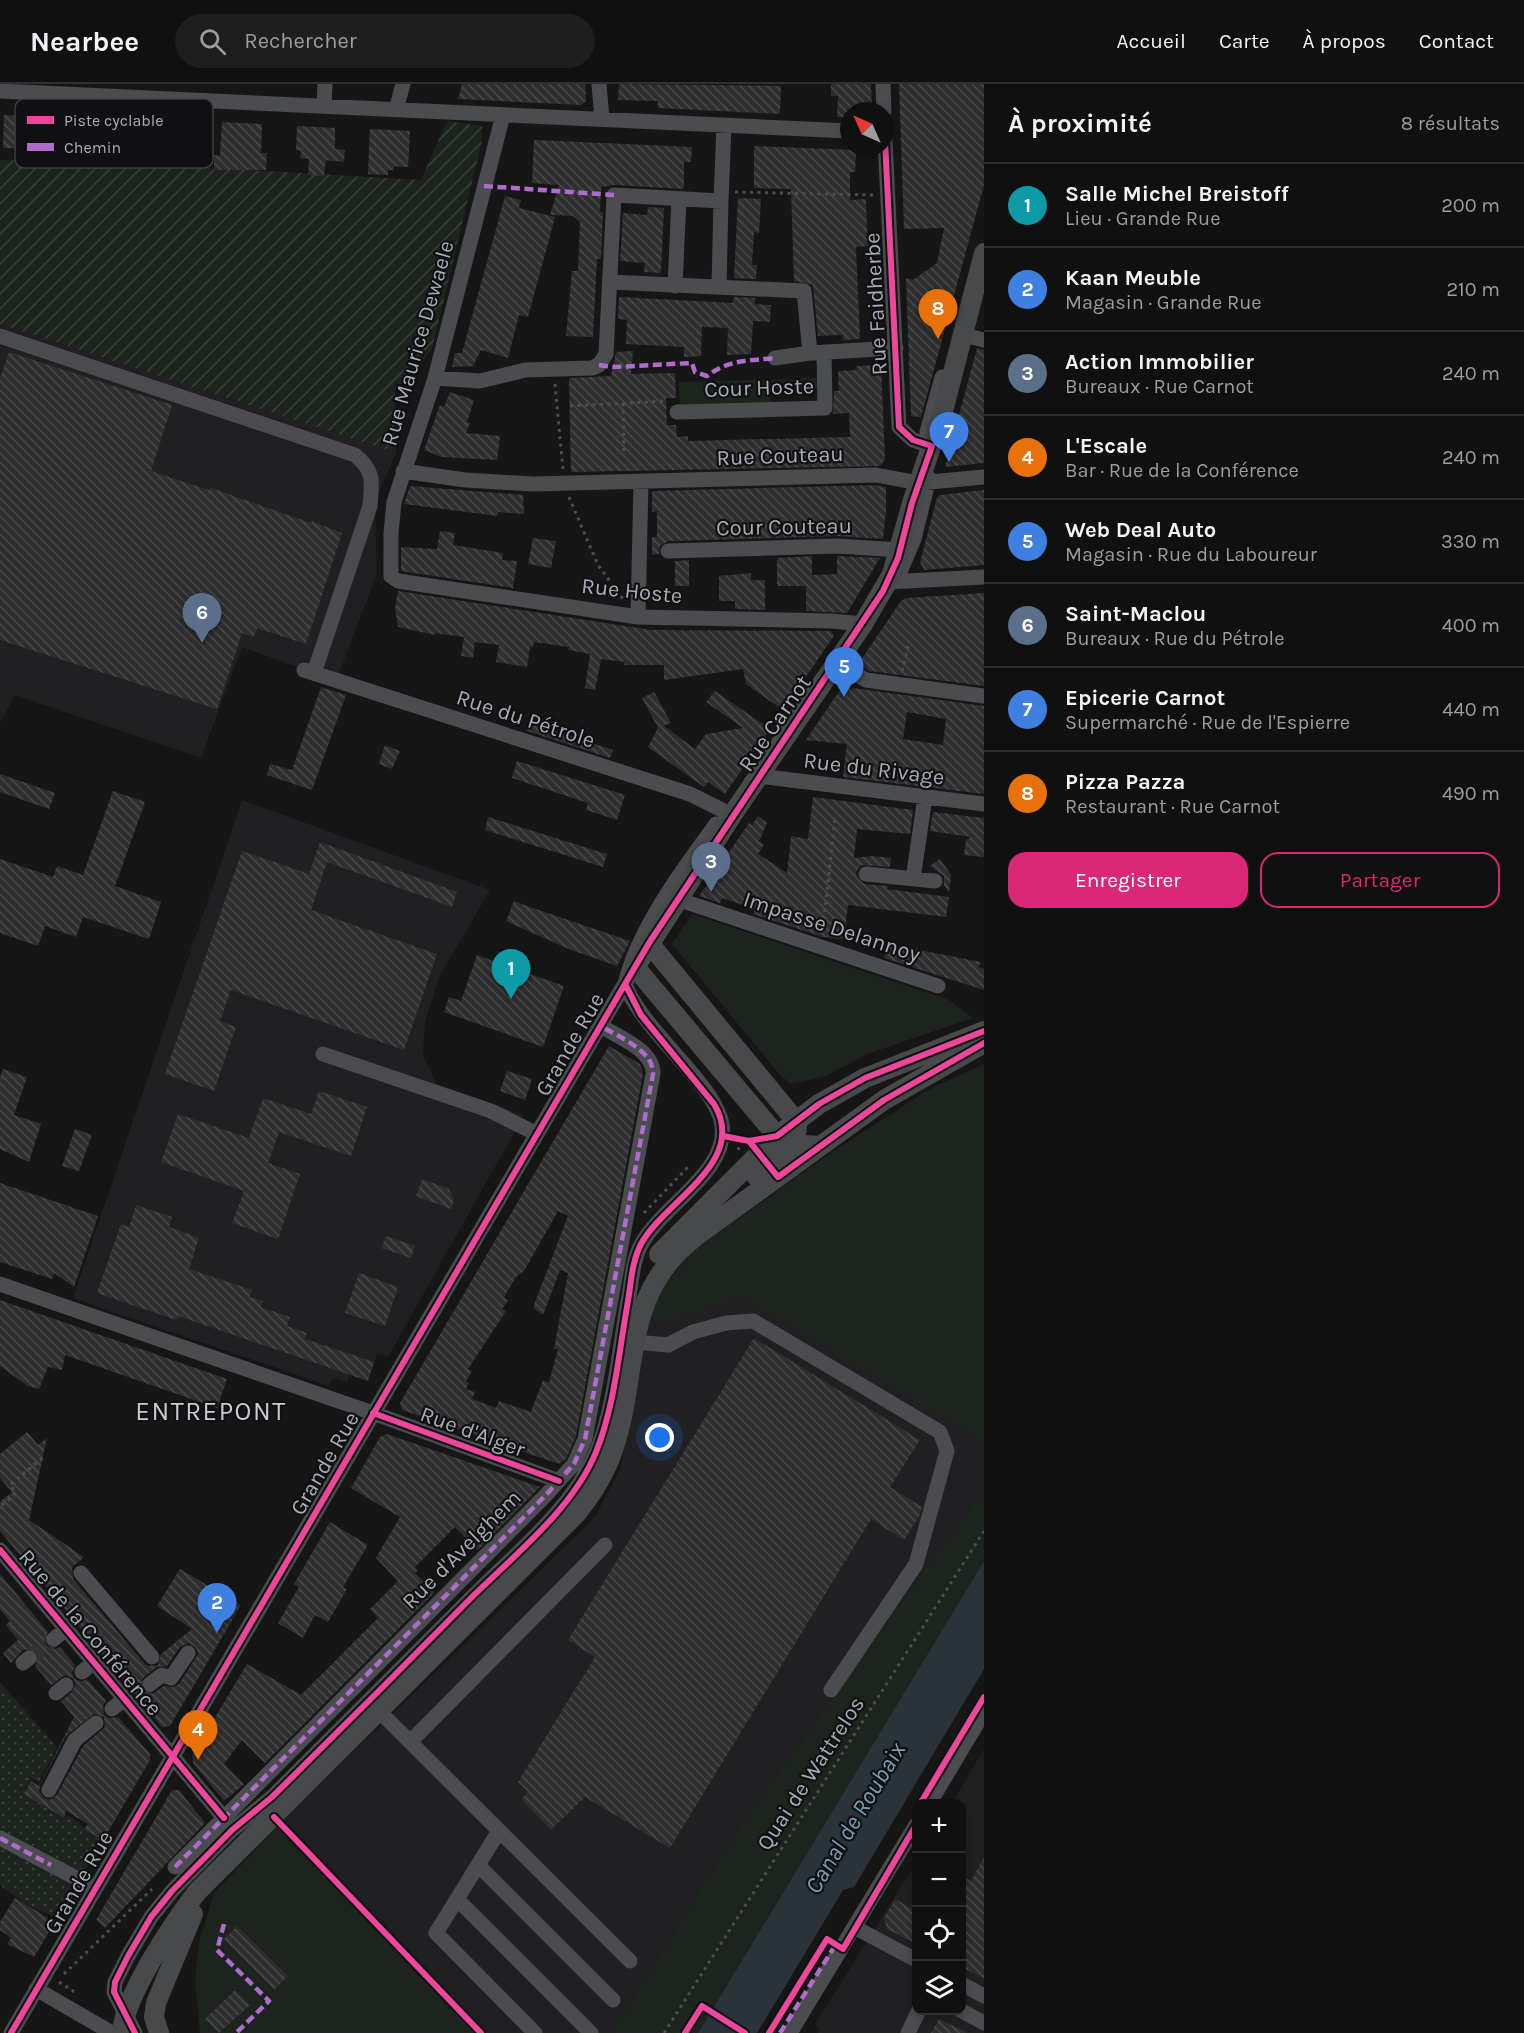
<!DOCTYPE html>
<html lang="fr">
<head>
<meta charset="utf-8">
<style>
	body { margin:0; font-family:Karla,sans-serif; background:#1e1e1e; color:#f1f3f6 }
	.controls { position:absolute; right:18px; bottom:18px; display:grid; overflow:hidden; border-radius:12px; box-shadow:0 3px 9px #0003 }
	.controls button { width:54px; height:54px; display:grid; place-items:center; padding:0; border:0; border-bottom:2px solid #303030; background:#101010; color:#f1f3f6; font:30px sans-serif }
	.compass { position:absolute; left:840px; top:18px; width:54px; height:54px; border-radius:50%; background:#101010; box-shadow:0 3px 9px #0003; rotate:315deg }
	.you { position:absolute; left:660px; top:1354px; width:21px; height:21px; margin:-15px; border:4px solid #fff; border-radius:50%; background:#1a73e8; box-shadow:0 0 0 9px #1a73e833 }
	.badge { display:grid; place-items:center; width:39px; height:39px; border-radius:50%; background:#db2777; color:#fff; font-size:20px; font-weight:700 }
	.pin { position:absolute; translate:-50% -50px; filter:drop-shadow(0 2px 3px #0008) }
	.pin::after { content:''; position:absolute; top:32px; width:21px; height:18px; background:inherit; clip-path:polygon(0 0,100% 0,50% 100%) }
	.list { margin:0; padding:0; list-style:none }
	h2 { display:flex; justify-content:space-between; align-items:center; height:78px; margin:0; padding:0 24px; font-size:26px }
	h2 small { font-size:20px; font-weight:400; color:#9c9d9f }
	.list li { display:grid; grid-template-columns:39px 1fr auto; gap:18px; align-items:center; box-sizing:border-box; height:84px; padding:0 24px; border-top:2px solid #303030 }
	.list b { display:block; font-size:22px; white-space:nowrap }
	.list p { margin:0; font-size:20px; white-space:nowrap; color:#9c9d9f }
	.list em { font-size:20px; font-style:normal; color:#9c9d9f }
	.actions { display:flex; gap:12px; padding:18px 24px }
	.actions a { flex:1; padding:14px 0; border:2px solid #db2777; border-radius:18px; text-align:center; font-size:21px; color:#db2777 }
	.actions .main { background:#db2777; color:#fff }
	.icon { flex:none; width:33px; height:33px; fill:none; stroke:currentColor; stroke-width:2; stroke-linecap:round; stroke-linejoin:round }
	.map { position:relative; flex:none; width:984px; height:1949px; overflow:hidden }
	header { display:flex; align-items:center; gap:36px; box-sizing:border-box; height:84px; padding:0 30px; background:#101010; border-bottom:2px solid #303030 }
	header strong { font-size:28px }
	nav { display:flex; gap:33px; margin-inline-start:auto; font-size:21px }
	.search { width:420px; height:54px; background:#1e1e1e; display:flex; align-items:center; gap:15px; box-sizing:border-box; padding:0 21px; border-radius:33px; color:#9c9d9f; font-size:22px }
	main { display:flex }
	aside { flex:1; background:#101010 }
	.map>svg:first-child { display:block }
</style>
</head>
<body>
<header>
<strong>Nearbee</strong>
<div class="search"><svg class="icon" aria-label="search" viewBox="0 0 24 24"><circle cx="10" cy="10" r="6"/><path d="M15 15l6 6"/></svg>Rechercher</div>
<nav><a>Accueil</a><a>Carte</a><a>À propos</a><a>Contact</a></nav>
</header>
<main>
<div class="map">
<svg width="984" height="1949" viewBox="0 0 984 1949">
	<defs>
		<pattern id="park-dots" width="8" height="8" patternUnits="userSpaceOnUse" patternTransform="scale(1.5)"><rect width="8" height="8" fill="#1c241d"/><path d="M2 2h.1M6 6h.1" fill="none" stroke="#3a413c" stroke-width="1.8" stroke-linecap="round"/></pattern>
		<pattern id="garden-furrows" width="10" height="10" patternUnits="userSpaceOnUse" patternTransform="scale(1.5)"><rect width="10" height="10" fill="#1c241d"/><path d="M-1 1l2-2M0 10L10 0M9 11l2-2" fill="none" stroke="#3a413c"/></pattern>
		<pattern id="building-back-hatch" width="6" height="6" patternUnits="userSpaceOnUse" patternTransform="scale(1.5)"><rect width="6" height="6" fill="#2f2f30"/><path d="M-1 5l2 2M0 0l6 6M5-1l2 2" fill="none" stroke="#4a4a4c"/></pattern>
	</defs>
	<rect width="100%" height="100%" fill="#161616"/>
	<path fill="#202022" d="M0 240 396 369 375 417 377 490 336 597 242 563 201 674 15 611 0 639Z
		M242 716 490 806 439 893 425 939 423 971 436 999 524 1031 388 1273 377 1270 368 1297 350 1291 347 1299 333 1294 329 1302 73 1214Z
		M984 980V1405L741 1739 611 1949H490L284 1736 595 1433 621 1383 649 1235 819 1077 928 1006Z
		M984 1665V1949H817L819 1945 815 1940 916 1779V1926H962V1720L952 1719Z"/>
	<path fill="#1c241d" d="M819 294 820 305 771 307V320L680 322 679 298Z
		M692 830 949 916 973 934 870 969 824 993 791 1000 780 991 672 860Z
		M984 980V1359L740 1214 673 1239 649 1235 664 1201 693 1167 819 1077 928 1006Z
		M984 1405V1477L698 1949H611L741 1739Z
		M284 1736 490 1949H200L195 1899 198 1861 214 1809Z"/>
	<path fill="url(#park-dots)" d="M0 1598 57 1663 39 1698 32 1694 25 1706 74 1735 86 1746 104 1752 57 1834 24 1819 0 1801Z"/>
	<path fill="url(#garden-furrows)" d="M447 37 482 42V57L432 265 410 296 395 307 396 369 0 240V76L132 79 421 96Z"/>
	<path fill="#293339" d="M984 1477V1585L854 1803 843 1806 757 1949H698Z"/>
	<path fill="url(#building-back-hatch)" fill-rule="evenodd" d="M462 0H585L586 17 581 21 458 15Z
		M619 0 781 2 780 30 658 24V17L618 16Z
		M831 0H871L872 27H849V34L837 33 838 12H831Z
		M899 0H984V101L921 333 911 332 906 194 913 196 937 179 944 144 904 145Z
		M23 25 43 27 42 34 195 41 193 65 159 63V58L153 57V54L107 52 103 57 84 56 79 54V50L38 48 37 65 3 64 4 31 23 32Z
		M222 38 262 40 261 69H267L266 86H214V71L220 72Z
		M297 42 335 44V65L345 66 344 78 326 76 324 92 308 91 309 75 300 74 301 67 296 66Z
		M370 45 410 47 408 83 394 82V86H388V91L368 90Z
		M534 56 692 63 691 78H684V105L615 101 601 103 600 128H603L601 175H597L593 253 566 252 572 187H578L580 138 573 132 550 131 559 101 532 99Z
		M754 62 856 66 855 88H850V116L866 115 867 150 868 162 856 163 860 255 843 256 842 251 818 252 813 201 794 197 791 105 754 104Z
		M505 112 521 116 519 124 555 133 528 233 519 231 508 274 481 266 473 282 452 283 455 269H462Z
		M738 114 761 115 759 149 754 148 753 164 752 181H757L756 195 734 194Z
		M648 123 664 124 661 189 644 188 645 179 620 177 623 129 647 131Z
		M619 213 733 219 734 213 755 214V220L771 221 770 238 753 237 751 270 727 271 728 244 702 243 701 272 684 273V263L626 260 627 236 618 235Z
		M977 264 984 266V379L945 383Z
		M633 267 631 290 675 289 676 314H666L667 341H676L677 353 688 352V357L850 353 849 329 833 330 834 307H839L838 287 857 286 856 282 881 281 885 376 880 382 571 388 569 294 611 292 616 268Z
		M9 268 172 321 151 387 209 406 211 404 311 439 312 437 342 449 306 560 257 544 254 553 242 549 217 625 0 556V294Z
		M450 308 474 316 467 338 470 339 466 349 500 352 497 376 442 373 424 366 440 321 444 323Z
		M875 401 886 403V427L883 455 837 452 668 457 660 462 659 470 652 471V453H657V427L652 428V407Z
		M410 402 523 411 524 430 498 428V432L404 420Z
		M984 406V481L924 486 920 478 937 414 940 411Z
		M440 447 455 449 453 461 503 469 502 476 517 477 513 504 401 487V463L437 465Z
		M533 454 556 457 551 484 528 480Z
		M812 472V491L837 490V472L880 474 847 529 806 527V502H777V474Z
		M689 476V502H675V477Z
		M751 489V496H765V526L735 525V517H719V492Z
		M398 507 651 546 831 547 834 552 783 626 746 600 743 585 664 596V581H624L625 578 601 575 595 606 585 604 590 570 568 566 569 563 534 558 533 563H530L527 583 496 578 499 561 475 558 473 574 461 572 464 553 435 549V551L398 543 395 525Z
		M984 509V602L869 587 864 583 861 576 901 517 906 514Z
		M321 603 346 611 312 706 267 691 270 680 292 686Z
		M846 603 984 622V710L843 693 847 660 806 656 840 606ZM907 628 946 635 943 661 903 655Z
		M715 607 770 645 725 710 708 698 704 703 648 663 658 644 642 614 654 608 671 639 664 642 695 665 706 650 743 644 706 618Z
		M530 639 613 666 610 674 527 647Z
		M385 661 400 667 392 685 379 680Z
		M517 677 625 711 617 736 586 726 588 719 512 694Z
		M0 690 55 709 49 725 0 708Z
		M113 707 145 718 115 802 161 818 149 855 83 833 76 853 45 842 38 862 0 849V775L53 793 57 782 83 791Z
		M813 713 913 726 910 750 857 745 854 774 872 772 891 774 890 783 861 781 856 788 857 793 864 800 888 802 887 805 949 813 946 833 848 821 844 855 823 853 753 830 755 825 722 814 720 819 699 812 749 739 752 741 758 732 767 739 759 757 764 761 758 770 787 789 791 752 808 755Z
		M933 728 984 734V773L964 771 966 756 971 753 930 747Z
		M488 733 607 770 603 783 485 746Z
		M320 758 457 808 452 823 327 778 311 826 437 870 404 966 231 906 220 937 236 943 214 1007 165 990 242 767 309 790Z
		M940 775 951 791 949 809 944 801V792L930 782Z
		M514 817 530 823 630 857 617 882 571 866 506 837Z
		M888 860 981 878 978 883 984 885V906L884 874Z
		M477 871 564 902 543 963 444 928 449 913 461 917Z
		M609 962 640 980 643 990 576 1352 566 1375 559 1380 402 1326 400 1319ZM558 1127 568 1132 534 1221V1225L543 1231 560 1186 568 1189 554 1265H558L549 1299 543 1296 531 1328 499 1317 496 1324 472 1315 475 1308 466 1305 469 1299 466 1297 472 1287 468 1285 506 1227 502 1225 508 1216 504 1213 516 1193 524 1187Z
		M3 985 27 993 14 1031 41 1040 29 1078 0 1065V993Z
		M507 987 532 995 525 1016 500 1007Z
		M319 1007 367 1023 351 1072 279 1048 268 1079 300 1090 278 1155 232 1139 244 1107 161 1078 178 1030 249 1054 263 1014 311 1030Z
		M75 1045 92 1051 79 1087 62 1082Z
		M422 1095 449 1105 454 1116 451 1125 416 1112Z
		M0 1099 98 1132 74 1203 54 1189 52 1195 0 1178Z
		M136 1121 172 1133 169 1143 199 1154 189 1185 252 1206 249 1213 263 1217 261 1223 290 1233 287 1242 307 1249 305 1255 374 1278 368 1297 178 1232 176 1236 97 1209 121 1140 129 1143Z
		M386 1152 415 1162 411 1174 381 1164Z
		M359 1189 398 1203 385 1242 345 1229Z
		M0 1216 227 1295 217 1324 65 1271 62 1286 48 1283 39 1305 28 1302 0 1282Z
		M754 1254 920 1356 890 1403 922 1423 919 1432 904 1456 871 1435 670 1764 585 1713 551 1746 521 1715 528 1708 518 1698 595 1573 568 1556Z
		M27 1348 38 1361 47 1354 29 1436 84 1473 72 1483 73 1495 145 1580 149 1582 158 1581 161 1570 192 1545 157 1522 180 1485 241 1521 170 1642 162 1643 0 1447V1418L12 1408 0 1394V1370ZM189 1559 196 1564 198 1570 179 1600 173 1603 164 1602 152 1610 143 1606 140 1601 144 1593 157 1583 167 1582 180 1563Z
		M387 1350 540 1403 478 1466 455 1443 415 1483 418 1486 415 1489 435 1508 265 1679 242 1656 224 1680 244 1700 224 1717 193 1679 192 1672 247 1580 301 1611 378 1534 370 1525 398 1497 376 1474 400 1433 351 1404 380 1353Z
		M330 1438 368 1461 343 1503 347 1505 328 1538 315 1531 303 1554 278 1539 299 1503 294 1500Z
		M0 1490 48 1548 44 1556 47 1562 55 1565 60 1563 75 1581 72 1589 74 1594 79 1597 88 1596 106 1617 103 1622 104 1631 109 1634 118 1633 150 1670V1676L103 1756 84 1745 88 1740 66 1727 63 1733 24 1710 31 1697 39 1702 74 1633 61 1617 72 1608 76 1600 73 1594 65 1591 51 1601 35 1582 39 1573 33 1565 23 1566 11 1579 3 1569 18 1556 6 1541 10 1537 0 1525ZM94 1630 104 1633 105 1643 83 1662 57 1711 50 1716 44 1714 39 1707 40 1701 66 1652Z
		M172 1706H179L205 1739 105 1844 96 1836Z
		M984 1773V1895L962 1883V1800L965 1794 971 1797Z
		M15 1814 55 1838 34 1873 7 1860 11 1854 0 1846V1838Z
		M895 1815 916 1827V1860L887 1845 884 1834Z
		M237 1842 288 1892 274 1906 224 1855Z
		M235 1906 250 1921 219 1949 205 1935Z
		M939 1935 967 1949H931Z"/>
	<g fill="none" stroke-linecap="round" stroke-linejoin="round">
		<path stroke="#333436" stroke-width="15" stroke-dasharray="15 8" stroke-linecap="butt" d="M89 1555 105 1542
			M29 1574 54 1555
			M137 1612 150 1600"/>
		<path stroke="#4c4e51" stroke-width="3" stroke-dasharray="3 4.5" stroke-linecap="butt" d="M735 108 873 111
			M555 300 563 386
			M623 319 624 367
			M570 322 667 317
			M569 413 598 481 623 515
			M902 587 909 558
			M823 843 835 735
			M738 1066 742 1056
			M644 1129 688 1083
			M2 1421 16 1409 10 1401 45 1372
			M64 1890 152 1805
			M59 1898 76 1909
			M664 1949 984 1447"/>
		<path stroke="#4a4c4f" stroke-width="15" d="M599 0 602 35
			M883 0 884 27
			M0 7 849 47
			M324 22 325 0
			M396 26 403 0
			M503 31 435 294 394 418 391 449V492L398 497 638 533 832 537 863 540 869 533
			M885 56 899 343 913 356 932 362
			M610 198 804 207 810 269
			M675 202 679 115
			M719 203 721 117
			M963 251 984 256
			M0 252 355 371C375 387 372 398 370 422L314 589
			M775 274 810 269 896 264
			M435 294 480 297 525 286 592 284 599 281 606 270 614 111 721 117 724 41
			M677 328 825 324 824 268
			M927 348 942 293
			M403 387 465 396 533 400 876 391 919 399 984 393
			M668 467 837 462 900 466
			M896 497 914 455 929 394
			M888 498 984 493
			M638 533 641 398
			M837 579 866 596 984 612
			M304 586 690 710 732 731
			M751 698 759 692 984 720
			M866 790 935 797
			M913 795 925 713
			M677 815 938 902
			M323 970 491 1027 537 1050
			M0 1200 373 1329 559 1397
			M635 1258 668 1261 693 1248 726 1239 753 1237 940 1348 947 1367 916 1480 831 1606
			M0 1466 224 1734
			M81 1489 152 1573
			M54 1555 66 1545
			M23 1579 29 1574
			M82 1588 94 1578
			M150 1600 162 1591 171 1594 188 1569
			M56 1609 66 1601
			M112 1625 124 1615
			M379 1627 630 1877
			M410 1658 605 1461
			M49 1706 75 1656 96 1639
			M929 1720 984 1628
			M499 1747 436 1849 535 1949
			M0 1754 95 1804
			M478 1781 613 1916
			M175 1783 545 1412 574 1380 585 1355 653 990C654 966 618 953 601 942
			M457 1815 591 1949
			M856 1844 916 1876
			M962 1900 984 1912
			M36 1905 112 1949
			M960 1926 984 1939
			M11 1949 627 896
			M135 1949 114 1908 115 1898 128 1872 151 1833 172 1807 232 1746 272 1713C339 1646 406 1579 473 1512 516 1469 570 1427 595 1371 614 1330 620 1258 629 1212 632 1194 633 1175 642 1159 663 1121 729 1087 722 1041 716 1000 642 947 625 900 638 845 683 785 716 740
			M790 1949 916 1741
			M908 1949 919 1926"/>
		<path stroke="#48494b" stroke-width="20" d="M649 859 796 1037C802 1062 774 1080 756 1092
			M818 1062 792 1060 777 1052 635 883 732 731 863 540 892 490 912 419 942 331 984 169
			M659 1170 777 1052 819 1020 865 994 984 947
			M122 1949C124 1912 174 1838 197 1808L576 1430C592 1410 605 1390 613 1366 640 1287 620 1211 695 1153L884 1016 984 959
			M159 1949 154 1933 156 1919 193 1830"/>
		<path stroke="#b06ccc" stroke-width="4.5" stroke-dasharray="9 4.5" stroke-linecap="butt" d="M484 102 614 111
			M599 281 614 283 692 279 695 288 707 292C730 275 748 277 775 274
			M0 1754 51 1781
			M175 1783 545 1412 574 1380 585 1355 653 990C654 966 618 953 601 942
			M224 1840 217 1866 269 1917 236 1949
			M780 1949 838 1857"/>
		<defs>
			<path id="cycleway" d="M723 1052 749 1057 777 1052 819 1020 865 994 984 947
				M749 1057 778 1093 884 1016 984 959
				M373 1329 559 1397
				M0 1466 224 1734
				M920 1720 984 1613
				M274 1733 481 1949
				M11 1949 649 859 883 507 898 474 912 419 932 362 913 356 899 343 885 56
				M135 1949 114 1908 115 1898 128 1872 151 1833 172 1807 232 1746 272 1713C340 1646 407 1579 474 1511 516 1470 574 1423 596 1368 615 1321 619 1266 628 1217 631 1199 632 1177 641 1160 665 1116 749 1078 714 1020L641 931 625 900
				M685 1949 702 1922 745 1949
				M769 1949 827 1855 843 1865 916 1741"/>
		</defs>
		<use href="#cycleway" stroke="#101012" stroke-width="10"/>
		<use href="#cycleway" stroke="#ed469a" stroke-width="6"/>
	</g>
	<g text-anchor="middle" stroke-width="4.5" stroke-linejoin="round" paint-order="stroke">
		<g font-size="22" fill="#a7adb8" stroke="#101012">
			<text transform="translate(875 220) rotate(-93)" y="8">Rue Faidherbe</text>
			<text transform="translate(417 259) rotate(-74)" y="8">Rue Maurice Dewaele</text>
			<text transform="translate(759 303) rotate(-2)" y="8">Cour Hoste</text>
			<text transform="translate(780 371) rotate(-2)" y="8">Rue Couteau</text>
			<text transform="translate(784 442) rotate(-1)" y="8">Cour Couteau</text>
			<text transform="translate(632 506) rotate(6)" y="8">Rue Hoste</text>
			<text transform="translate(526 634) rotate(18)" y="8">Rue du Pétrole</text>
			<text transform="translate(774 639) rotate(-56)" y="8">Rue Carnot</text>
			<text transform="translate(874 684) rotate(7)" y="8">Rue du Rivage</text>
			<text transform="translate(832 842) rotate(18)" y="8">Impasse Delannoy</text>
			<text transform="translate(569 960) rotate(-60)" y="8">Grande Rue</text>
			<text transform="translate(473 1347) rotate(20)" y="8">Rue d'Alger</text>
			<text transform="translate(324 1379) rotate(-60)" y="8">Grande Rue</text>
			<text transform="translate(461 1465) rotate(-45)" y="8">Rue d'Avelghem</text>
			<text transform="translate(91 1548) rotate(50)" y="8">Rue de la Conférence</text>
			<text transform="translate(810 1689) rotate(-57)" y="8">Quai de Wattrelos</text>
			<text transform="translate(78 1798) rotate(-60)" y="8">Grande Rue</text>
		</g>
		<g font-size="24" font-style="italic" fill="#7c9eb5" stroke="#101012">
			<text transform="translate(855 1734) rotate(-59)" y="8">Canal de Roubaix</text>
		</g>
		<g font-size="26" letter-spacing="1.5" fill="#c8ccd4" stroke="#101012">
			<text x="211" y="1336">ENTREPONT</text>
		</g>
	</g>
	<rect x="15" y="15" width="198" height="69" rx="9" fill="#101012" stroke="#3d3f44" stroke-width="1.5"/>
	<rect x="27" y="32" width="27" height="8" fill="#ed469a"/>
	<rect x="27" y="59" width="27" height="8" fill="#b06ccc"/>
	<g font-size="16" fill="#a7adb8">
		<text x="64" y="42">Piste cyclable</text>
		<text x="64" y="69">Chemin</text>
	</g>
</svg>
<div class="controls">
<button>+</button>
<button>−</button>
<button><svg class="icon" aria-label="locate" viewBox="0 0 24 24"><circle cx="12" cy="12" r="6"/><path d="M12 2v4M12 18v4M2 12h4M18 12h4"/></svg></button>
<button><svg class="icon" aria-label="layers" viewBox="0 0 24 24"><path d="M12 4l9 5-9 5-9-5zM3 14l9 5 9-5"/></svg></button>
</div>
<svg class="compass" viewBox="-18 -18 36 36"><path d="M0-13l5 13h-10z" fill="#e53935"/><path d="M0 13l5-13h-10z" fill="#9c9d9f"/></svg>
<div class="you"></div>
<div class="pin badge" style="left:511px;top:915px;background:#0f9aa8">1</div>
<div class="pin badge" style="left:217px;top:1549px;background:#3f7fe0">2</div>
<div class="pin badge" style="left:711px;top:808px;background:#5c6f8a">3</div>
<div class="pin badge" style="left:198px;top:1676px;background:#e8710a">4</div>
<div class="pin badge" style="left:844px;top:613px;background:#3f7fe0">5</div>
<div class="pin badge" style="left:202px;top:559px;background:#5c6f8a">6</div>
<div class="pin badge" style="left:949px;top:378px;background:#3f7fe0">7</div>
<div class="pin badge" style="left:938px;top:255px;background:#e8710a">8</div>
</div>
<aside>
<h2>À proximité<small>8 résultats</small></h2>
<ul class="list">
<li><span class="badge" style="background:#0f9aa8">1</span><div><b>Salle Michel Breistoff</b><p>Lieu · Grande Rue</p></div><em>200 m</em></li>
<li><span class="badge" style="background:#3f7fe0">2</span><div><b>Kaan Meuble</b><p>Magasin · Grande Rue</p></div><em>210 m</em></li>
<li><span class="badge" style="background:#5c6f8a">3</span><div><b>Action Immobilier</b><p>Bureaux · Rue Carnot</p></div><em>240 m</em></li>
<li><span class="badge" style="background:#e8710a">4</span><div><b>L'Escale</b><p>Bar · Rue de la Conférence</p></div><em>240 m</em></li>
<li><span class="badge" style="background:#3f7fe0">5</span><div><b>Web Deal Auto</b><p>Magasin · Rue du Laboureur</p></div><em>330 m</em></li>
<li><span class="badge" style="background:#5c6f8a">6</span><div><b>Saint-Maclou</b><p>Bureaux · Rue du Pétrole</p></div><em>400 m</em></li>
<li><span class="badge" style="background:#3f7fe0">7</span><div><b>Epicerie Carnot</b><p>Supermarché · Rue de l'Espierre</p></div><em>440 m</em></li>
<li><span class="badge" style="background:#e8710a">8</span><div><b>Pizza Pazza</b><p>Restaurant · Rue Carnot</p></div><em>490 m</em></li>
</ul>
<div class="actions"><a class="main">Enregistrer</a><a>Partager</a></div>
</aside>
</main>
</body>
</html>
